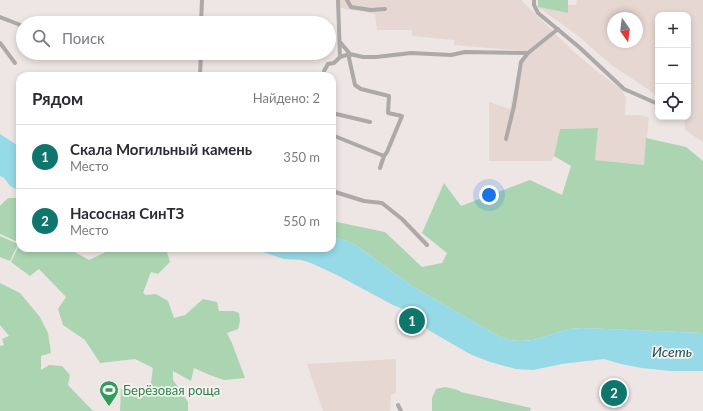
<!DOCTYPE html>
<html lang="ru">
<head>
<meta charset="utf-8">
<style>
	body { margin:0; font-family:Lato,sans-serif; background:#f7f7f7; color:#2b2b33 }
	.controls { position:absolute; right:12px; top:12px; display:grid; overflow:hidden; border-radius:8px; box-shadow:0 2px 6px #0003 }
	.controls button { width:36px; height:36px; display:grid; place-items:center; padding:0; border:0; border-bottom:1px solid #e1e1e2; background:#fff; color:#2b2b33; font:20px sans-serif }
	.compass { position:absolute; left:607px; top:12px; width:36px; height:36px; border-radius:50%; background:#fff; box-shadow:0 2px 6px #0003; rotate:166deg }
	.you { position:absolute; left:489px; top:195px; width:14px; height:14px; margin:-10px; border:3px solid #fff; border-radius:50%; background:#1a73e8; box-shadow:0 0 0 6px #1a73e833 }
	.badge { display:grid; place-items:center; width:26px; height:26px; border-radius:50%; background:#0f766e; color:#fff; font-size:13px; font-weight:700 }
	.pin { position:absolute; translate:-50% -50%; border:2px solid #fff; box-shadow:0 1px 4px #0006 }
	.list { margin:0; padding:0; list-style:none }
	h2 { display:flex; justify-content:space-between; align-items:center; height:52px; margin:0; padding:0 16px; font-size:17px }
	h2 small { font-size:13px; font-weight:400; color:#7c7c81 }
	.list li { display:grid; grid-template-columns:26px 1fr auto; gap:12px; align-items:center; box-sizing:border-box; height:64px; padding:0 16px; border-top:1px solid #e1e1e2 }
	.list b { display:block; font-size:15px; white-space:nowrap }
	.list p { margin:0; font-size:13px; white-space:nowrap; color:#7c7c81 }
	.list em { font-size:13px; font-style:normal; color:#7c7c81 }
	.icon { flex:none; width:22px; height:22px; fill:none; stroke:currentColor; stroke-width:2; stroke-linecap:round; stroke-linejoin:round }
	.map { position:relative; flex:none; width:703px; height:411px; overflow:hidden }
	.search { position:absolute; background:#fff; box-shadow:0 2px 6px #0003; left:16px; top:16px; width:320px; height:44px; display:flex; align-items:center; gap:10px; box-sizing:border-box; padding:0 14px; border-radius:22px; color:#7c7c81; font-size:15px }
	.panel { position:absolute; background:#fff; box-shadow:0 2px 6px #0003; left:16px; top:72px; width:320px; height:180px; border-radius:12px }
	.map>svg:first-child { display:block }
</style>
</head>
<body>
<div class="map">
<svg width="703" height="411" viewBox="0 0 703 411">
	<rect width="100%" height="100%" fill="#ede6e4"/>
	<path fill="#e6d7d2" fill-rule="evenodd" d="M340 0H521L574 52 598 72 621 89 626 98 625 115H640L649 117 644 165 595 160 598 128 560 129 554 156 551 161H489V102L510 109 520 62 526 51 454 45V40L412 36V30H377L375 14 340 8Z
		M577 0H703V142L685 130 684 117H688V15H658V96L610 64 577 35 538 7 568 13V5H576ZM613 18H637V42H613Z
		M396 359V393L391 395 390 411H323L307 364Z
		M607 383 624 385 628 393 629 399 626 400 604 397Z"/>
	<path fill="#abd5b0" d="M538 0H568V13L538 7Z
		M598 128 595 160 644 165 646 138 686 147 703 161V333L583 328 569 329 533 340 520 341 510 340 500 337 412 286 357 246 347 241 332 237V221L385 232 422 267 442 263 447 253 422 233 444 183 461 206 530 180 562 195 571 166 554 156 560 129Z
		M8 198H20V248H67L89 260 114 248 131 252 151 248 166 249 170 262 158 274 151 272 143 293 146 295 156 294 168 301 174 318 185 315 203 299 217 302 219 311H234L239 313 240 321 238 329 227 333 232 343 245 378 224 380 210 375 194 368 191 381 173 371V380L188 402V411H120L121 389H150L153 368 135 359 100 363 85 340 63 325 58 309 66 297 39 269 30 276 11 262 20 243 0 234V206Z
		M0 236 18 244 10 261 0 257Z
		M0 283 20 293 40 317 48 333 51 353 41 356V370L49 365 62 366 70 375 68 385 93 411H0V346L4 345 2 339 9 336 0 325Z
		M445 387 458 390 461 392 531 408 530 411H432V398L436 389Z"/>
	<path fill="#96dae7" d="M0 134 20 147V191L10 186 4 178 0 176Z
		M332 237 347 241 357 246 412 286 500 337 510 340 520 341 533 340 569 329 583 328 703 333V371H670L642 368 621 364 604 359 562 364 533 370 516 369 490 362 470 354 430 331 403 309 393 305 337 275 311 263 301 260 284 259 257 250 246 248H332Z"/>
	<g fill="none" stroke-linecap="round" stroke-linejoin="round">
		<path stroke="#aca9a8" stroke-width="4" d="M347 0 351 7 371 10 385 9
			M534 0V5L538 13 579 47 624 89 658 104
			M0 17 23 26
			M201 23 202 0
			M0 43 15 63
			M340 57 350 54 363 57H376L411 53 451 55 465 52 528 53
			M200 76 201 53
			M324 76V71L328 64 334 63 340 57 338 0
			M332 113 370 122
			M671 117 672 118
			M332 135 384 156 387 152 402 116 388 113 389 96 361 89 355 85 349 58 350 54 340 42
			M506 139 514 106 521 62 528 53 558 29
			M380 168 384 156
			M332 191 364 201 382 203 402 219 427 245
			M398 405 401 411"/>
	</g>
	<defs>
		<symbol id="stadium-pin" viewBox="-11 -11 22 30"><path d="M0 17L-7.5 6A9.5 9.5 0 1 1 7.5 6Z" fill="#2e9e5b" stroke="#faf3f1"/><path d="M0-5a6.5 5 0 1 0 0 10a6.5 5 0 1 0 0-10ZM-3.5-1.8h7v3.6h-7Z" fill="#fff"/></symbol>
	</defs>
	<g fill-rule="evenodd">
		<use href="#stadium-pin" x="98" y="379" width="22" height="30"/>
	</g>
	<g text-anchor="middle" stroke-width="3.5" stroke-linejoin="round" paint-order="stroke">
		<g font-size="13" fill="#27864d" stroke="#faf3f1" text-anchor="start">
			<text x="123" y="395">Берёзовая роща</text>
		</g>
		<g font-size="14" font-style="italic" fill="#17525b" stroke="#faf3f1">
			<text x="672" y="357">Исеть</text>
		</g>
	</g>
</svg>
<div class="controls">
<button>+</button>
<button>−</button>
<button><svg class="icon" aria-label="locate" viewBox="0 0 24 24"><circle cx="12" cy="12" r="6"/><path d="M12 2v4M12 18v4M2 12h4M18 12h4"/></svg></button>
</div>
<svg class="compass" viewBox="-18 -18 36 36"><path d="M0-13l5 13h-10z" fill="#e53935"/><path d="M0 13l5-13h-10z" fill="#7c7c81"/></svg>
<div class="you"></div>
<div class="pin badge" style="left:412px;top:321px">1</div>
<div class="pin badge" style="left:614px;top:393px">2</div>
<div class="search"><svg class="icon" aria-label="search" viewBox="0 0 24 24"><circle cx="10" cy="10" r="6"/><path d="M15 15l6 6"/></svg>Поиск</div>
<section class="panel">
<h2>Рядом<small>Найдено: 2</small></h2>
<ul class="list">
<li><span class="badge">1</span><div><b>Скала Могильный камень</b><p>Место</p></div><em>350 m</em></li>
<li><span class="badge">2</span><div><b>Насосная СинТЗ</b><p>Место</p></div><em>550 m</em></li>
</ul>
</section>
</div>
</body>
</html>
